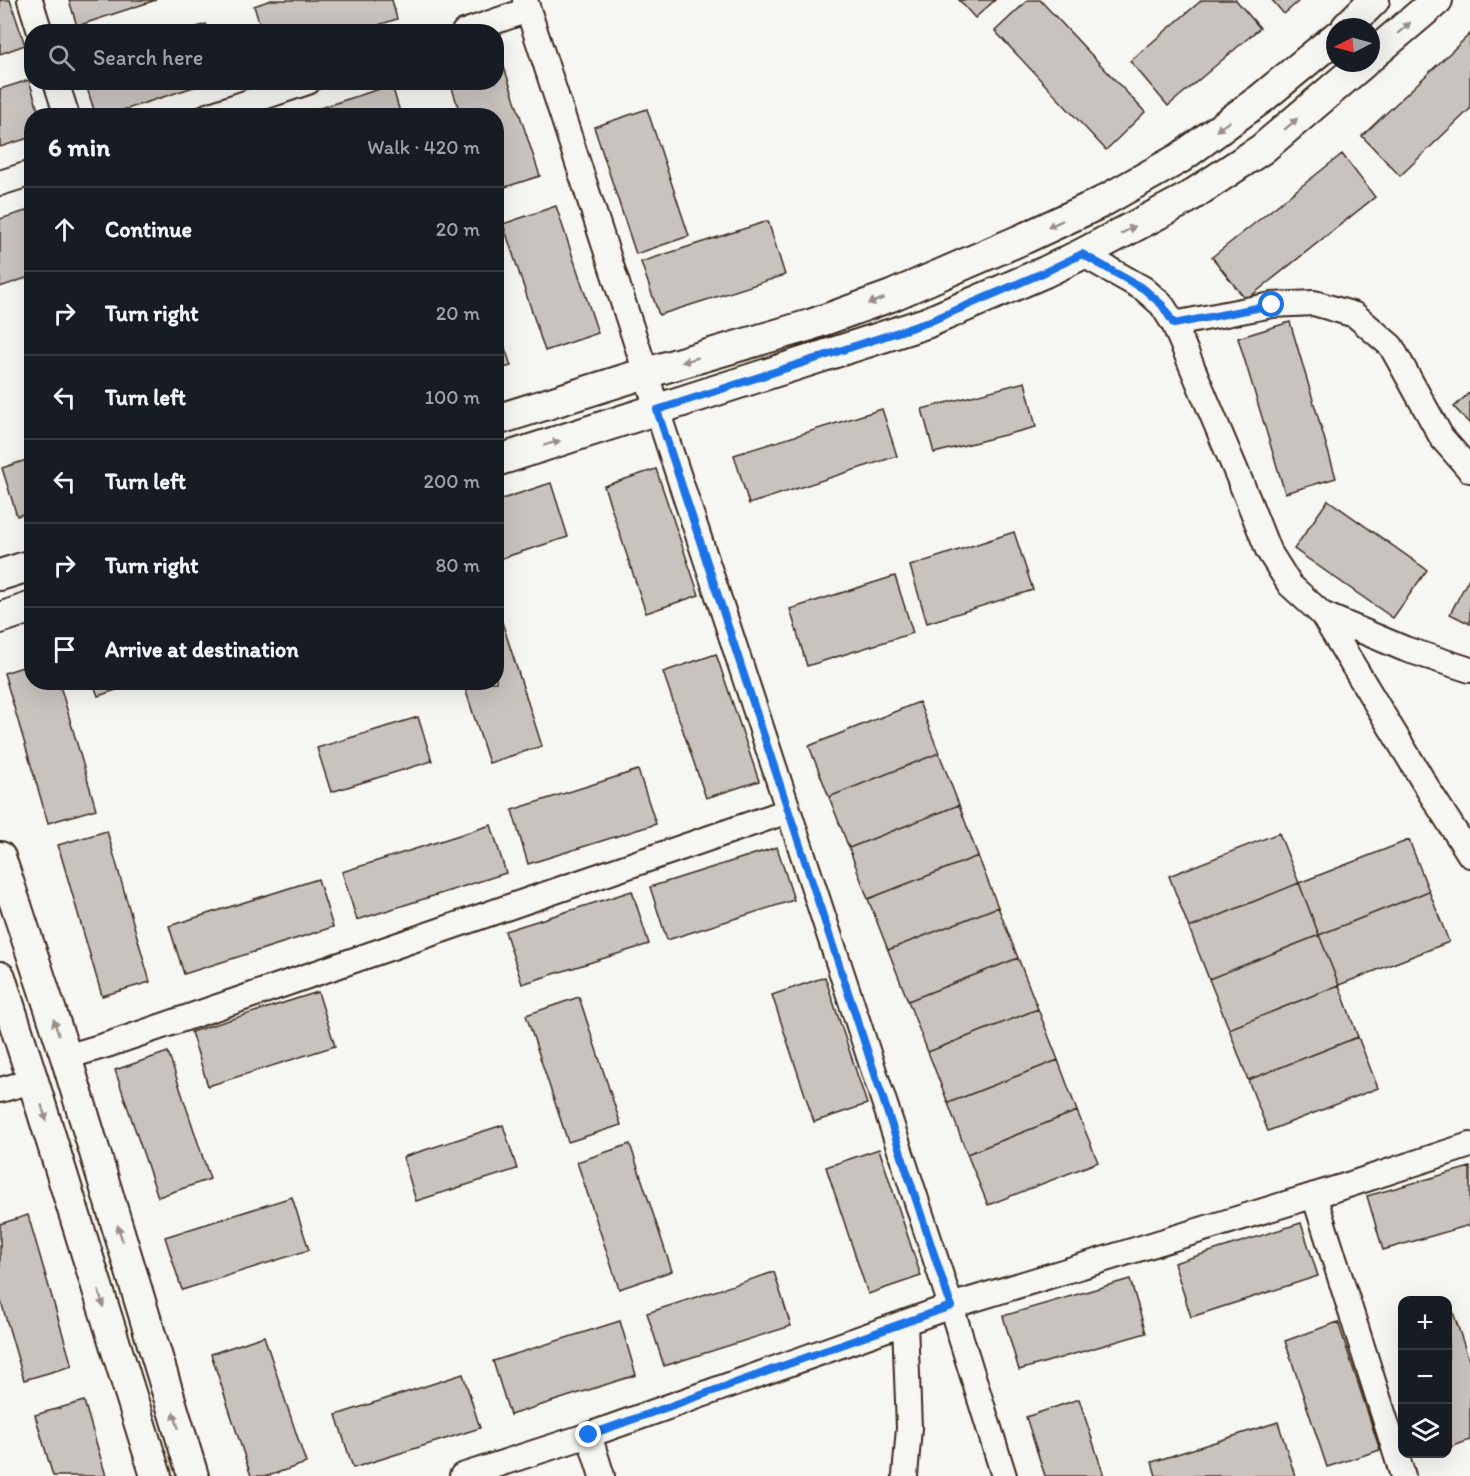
<!DOCTYPE html>
<html lang="en">
<head>
<meta charset="utf-8">
<style>
	body { margin:0; font-family:Itim,sans-serif; background:#242831; color:#f1f3f6 }
	.controls { position:absolute; right:18px; bottom:18px; display:grid; overflow:hidden; border-radius:12px; box-shadow:0 6px 24px #0002 }
	.controls button { width:54px; height:54px; display:grid; place-items:center; padding:0; border:0; border-bottom:2px solid #363941; background:#171b24; color:#f1f3f6; font:30px sans-serif }
	.compass { position:absolute; left:1326px; top:18px; width:54px; height:54px; border-radius:50%; background:#171b24; box-shadow:0 6px 24px #0002; rotate:264deg }
	.stop { position:absolute; width:18px; height:18px; margin:-14px; border:4px solid #1a73e8; border-radius:50%; background:#fff }
	.stop.end { background:#1a73e8; border-color:#fff; box-shadow:0 2px 6px #0008 }
	.list { margin:0; padding:0; list-style:none }
	h2 { display:flex; justify-content:space-between; align-items:center; height:78px; margin:0; padding:0 24px; font-size:26px }
	h2 small { font-size:20px; font-weight:400; color:#9ea1a6 }
	.list li { display:grid; grid-template-columns:39px 1fr auto; gap:18px; align-items:center; box-sizing:border-box; height:84px; padding:0 24px; border-top:2px solid #363941 }
	.list b { display:block; font-size:22px; white-space:nowrap }
	.list em { font-size:20px; font-style:normal; color:#9ea1a6 }
	.icon { flex:none; width:33px; height:33px; fill:none; stroke:currentColor; stroke-width:2; stroke-linecap:round; stroke-linejoin:round }
	.map { position:relative; flex:none; width:1470px; height:1476px; overflow:hidden }
	.search { position:absolute; background:#171b24; box-shadow:0 6px 24px #0002; left:24px; top:24px; width:480px; height:66px; display:flex; align-items:center; gap:15px; box-sizing:border-box; padding:0 21px; border-radius:24px; color:#9ea1a6; font-size:22px }
	.panel { position:absolute; background:#171b24; box-shadow:0 6px 24px #0002; left:24px; top:108px; width:480px; height:582px; border-radius:24px }
	.map>svg:first-child { display:block }
</style>
</head>
<body>
<div class="map">
<svg width="1470" height="1476" viewBox="0 0 1470 1476">
	<rect width="100%" height="100%" fill="#f6f6f2"/>
	<filter id="ink" filterUnits="userSpaceOnUse"><feTurbulence type="fractalNoise" baseFrequency=".0167" numOctaves="2"/><feDisplacementMap in="SourceGraphic" scale="12" xChannelSelector="R" yChannelSelector="G"/><feConvolveMatrix kernelMatrix="1 2 1 2 8 2 1 2 1" color-interpolation-filters="sRGB"/></filter>
	<g filter="url(#ink)">
		<path fill="#c8c3be" stroke="#3b2a1e" stroke-width="1.5" d="M0 0H10L25 45 0 54Z
			M69 0H156L77 26Z
			M271 0H392L397 19 357 32H262L254 6Z
			M959 0H995L975 18Z
			M1028 0H1040L1145 112 1106 150 995 31Z
			M1202 0H1236L1260 28 1168 106 1130 61Z
			M1272 0H1300L1284 14Z
			M206 24 209 32H183Z
			M1470 34V109L1400 176 1362 136Z
			M496 49H498L540 176 496 190V116H461L450 82H496Z
			M29 80 40 116H32V137L0 147V89Z
			M85 82H209L105 116H96Z
			M392 85 401 116H295Z
			M647 109 689 236 636 254 594 127Z
			M1342 154 1375 197 1246 300 1212 257Z
			M556 206 598 333 545 351 503 224Z
			M32 209V276L0 287V219Z
			M768 221 785 275 659 315 641 262Z
			M496 321 511 366 496 370Z
			M1290 322 1336 478 1285 493 1238 338Z
			M1025 382 1036 427 934 453 922 409Z
			M1470 392V424L1454 407Z
			M882 409 897 456 749 504 734 455Z
			M32 458V511L17 516 2 468Z
			M656 469 699 595 646 613 604 486Z
			M551 483 568 537 496 560V501Z
			M1328 500 1427 570 1393 618 1294 549Z
			M1014 532 1033 590 927 623 910 566Z
			M895 576 913 633 807 666 790 609Z
			M1470 576V624L1450 614Z
			M501 619 542 746 489 763 463 682H496V620Z
			M716 654 759 781 706 798 663 672Z
			M32 664V682H59L96 809 48 823 4 673Z
			M93 682H140L98 696Z
			M919 702 939 753 829 797 809 746Z
			M418 717 432 761 331 792 317 748Z
			M939 753 959 805 849 848 829 797Z
			M638 770 656 824 528 864 512 810Z
			M959 805 978 856 868 899 849 848Z
			M491 825 506 873 357 920 342 872Z
			M107 831 150 982 102 996 58 845Z
			M1279 833 1299 883 1189 928 1169 876Z
			M1409 840 1429 891 1319 935 1299 883Z
			M777 847 794 900 667 940 650 887Z
			M978 856 998 907 888 950 868 899Z
			M318 879 333 927 184 974 169 926Z
			M1299 883 1319 935 1209 979 1189 928Z
			M632 891 649 944 522 984 505 931Z
			M1429 891 1449 942 1339 985 1319 935Z
			M998 907 1018 958 908 1001 888 950Z
			M1319 935 1339 985 1229 1029 1209 979Z
			M1018 958 1038 1009 928 1052 908 1001Z
			M825 977 867 1104 814 1122 772 995Z
			M1339 985 1358 1037 1248 1080 1229 1029Z
			M318 992 335 1046 208 1086 191 1032Z
			M579 997 621 1125 568 1142 526 1015Z
			M1038 1009 1058 1060 948 1103 928 1052Z
			M1358 1037 1378 1088 1268 1131 1248 1080Z
			M168 1052 210 1179 158 1197 115 1070Z
			M1058 1060 1077 1111 967 1154 948 1103Z
			M1077 1111 1098 1162 988 1205 967 1154Z
			M503 1125 517 1169 416 1201 403 1157Z
			M630 1144 672 1271 619 1289 577 1162Z
			M879 1149 921 1276 868 1294 826 1167Z
			M1470 1167V1225L1383 1250 1367 1196Z
			M292 1197 309 1250 182 1290 165 1237Z
			M28 1215 72 1366 24 1380 0 1298V1224Z
			M1301 1223 1318 1276 1191 1317 1174 1263Z
			M774 1272 791 1326 664 1366 647 1313Z
			M1130 1279 1146 1333 1019 1370 1003 1316Z
			M1451 1306 1470 1363V1440L1448 1448V1307Z
			M620 1321 636 1375 510 1415 493 1361Z
			M1338 1322 1380 1450 1327 1467 1285 1341Z
			M264 1336 306 1463 268 1476H251L211 1354Z
			M463 1374 480 1428 353 1468 336 1415Z
			M1079 1399 1104 1476H1045L1026 1417Z
			M84 1401 106 1476H53L35 1415Z
			M1278 1422 1295 1476H1156L1152 1462Z"/>
		<g fill="none" stroke-linecap="round" stroke-linejoin="round">
			<defs>
				<path id="minor" d="M30 0 40 32
					M525 0 646 373 657 410 951 1306 1004 1476
					M464 32 528 10
					M56 82 67 116
					M207 116 308 82
					M0 183 32 173
					M1082 254 1144 289 1162 305 1174 324 1249 502 1268 550 1290 585 1322 614 1431 794 1470 855
					M1174 324 1272 305 1314 303 1355 315 1391 346 1442 438 1470 470
					M1322 614 1405 649 1470 670
					M66 1057 110 1044 788 811
					M0 1090 33 1081
					M1314 1195 1403 1476
					M905 1323 909 1428 905 1476
					M589 1435 602 1476
					M462 1476 589 1435 951 1306 1348 1185 1470 1145"/>
				<path id="tertiary" d="M1347 27 1374 0
					M1371 56 1437 0
					M496 420 646 373 810 325 891 296 1025 238 1100 203 1180 158 1262 98 1335 38
					M496 461 926 323 1045 272 1082 254 1186 199 1262 149 1363 63
					M0 575 32 565
					M0 618 32 607
					M0 857 66 1057 193 1476
					M0 977 33 1081 156 1476"/>
			</defs>
			<use href="#minor" stroke="#3b2a1e" stroke-width="28"/>
			<use href="#tertiary" stroke="#3b2a1e" stroke-width="34"/>
			<use href="#minor" stroke="#f6f6f2" stroke-width="24"/>
			<use href="#tertiary" stroke="#f6f6f2" stroke-width="30"/>
		</g>
		<defs><path id="oneway-solid" d="M-6-.8H1V-3.2L6.5 0L1 3.2V.8H-6Z" transform="scale(1.5)"/></defs>
		<g fill="#989088">
			<use href="#oneway-solid" transform="translate(1404 28) rotate(-41)"/>
			<use href="#oneway-solid" transform="translate(1291 124) rotate(-41)"/>
			<use href="#oneway-solid" transform="translate(1223 126) rotate(144)"/>
			<use href="#oneway-solid" transform="translate(1055 224) rotate(155)"/>
			<use href="#oneway-solid" transform="translate(1128 230) rotate(-28)"/>
			<use href="#oneway-solid" transform="translate(876 301) rotate(160)"/>
			<use href="#oneway-solid" transform="translate(690 360) rotate(164)"/>
			<use href="#oneway-solid" transform="translate(552 443) rotate(-17)"/>
			<use href="#oneway-solid" transform="translate(56 1027) rotate(-108)"/>
			<use href="#oneway-solid" transform="translate(44 1113) rotate(73)"/>
			<use href="#oneway-solid" transform="translate(120 1233) rotate(-107)"/>
			<use href="#oneway-solid" transform="translate(101 1299) rotate(73)"/>
			<use href="#oneway-solid" transform="translate(176 1420) rotate(-107)"/>
		</g>
	</g>
	<g fill="none" stroke-linecap="round" stroke-linejoin="round" filter="url(#ink)">
		<path stroke="#1a73e8" stroke-width="8" d="M589 1435 951 1306 657 410 926 323 1045 272 1082 254 1144 289 1162 305 1174 324 1272 305"/>
	</g>
</svg>
<div class="controls">
<button>+</button>
<button>−</button>
<button><svg class="icon" aria-label="layers" viewBox="0 0 24 24"><path d="M12 4l9 5-9 5-9-5zM3 14l9 5 9-5"/></svg></button>
</div>
<svg class="compass" viewBox="-18 -18 36 36"><path d="M0-13l5 13h-10z" fill="#e53935"/><path d="M0 13l5-13h-10z" fill="#9ea1a6"/></svg>
<div class="stop" style="left:1272px;top:305px"></div>
<div class="stop end" style="left:589px;top:1435px"></div>
<div class="search"><svg class="icon" aria-label="search" viewBox="0 0 24 24"><circle cx="10" cy="10" r="6"/><path d="M15 15l6 6"/></svg>Search here</div>
<section class="panel">
<h2>6 min<small>Walk · 420 m</small></h2>
<ul class="list">
<li><svg class="icon" aria-label="ahead" viewBox="0 0 24 24"><path d="M12 20V5M6 11l6-6 6 6"/></svg><div><b>Continue</b></div><em>20 m</em></li>
<li><svg class="icon" aria-label="right" viewBox="0 0 24 24"><path d="M7 20v-9h11M14 6l5 5-5 5"/></svg><div><b>Turn right</b></div><em>20 m</em></li>
<li><svg class="icon" aria-label="left" viewBox="0 0 24 24"><path d="M17 20v-9H6M10 6l-5 5 5 5"/></svg><div><b>Turn left</b></div><em>100 m</em></li>
<li><svg class="icon" aria-label="left" viewBox="0 0 24 24"><path d="M17 20v-9H6M10 6l-5 5 5 5"/></svg><div><b>Turn left</b></div><em>200 m</em></li>
<li><svg class="icon" aria-label="right" viewBox="0 0 24 24"><path d="M7 20v-9h11M14 6l5 5-5 5"/></svg><div><b>Turn right</b></div><em>80 m</em></li>
<li><svg class="icon" aria-label="arrive" viewBox="0 0 24 24"><path d="M6 21V4h12l-3 4 3 4H6"/></svg><div><b>Arrive at destination</b></div></li>
</ul>
</section>
</div>
</body>
</html>
